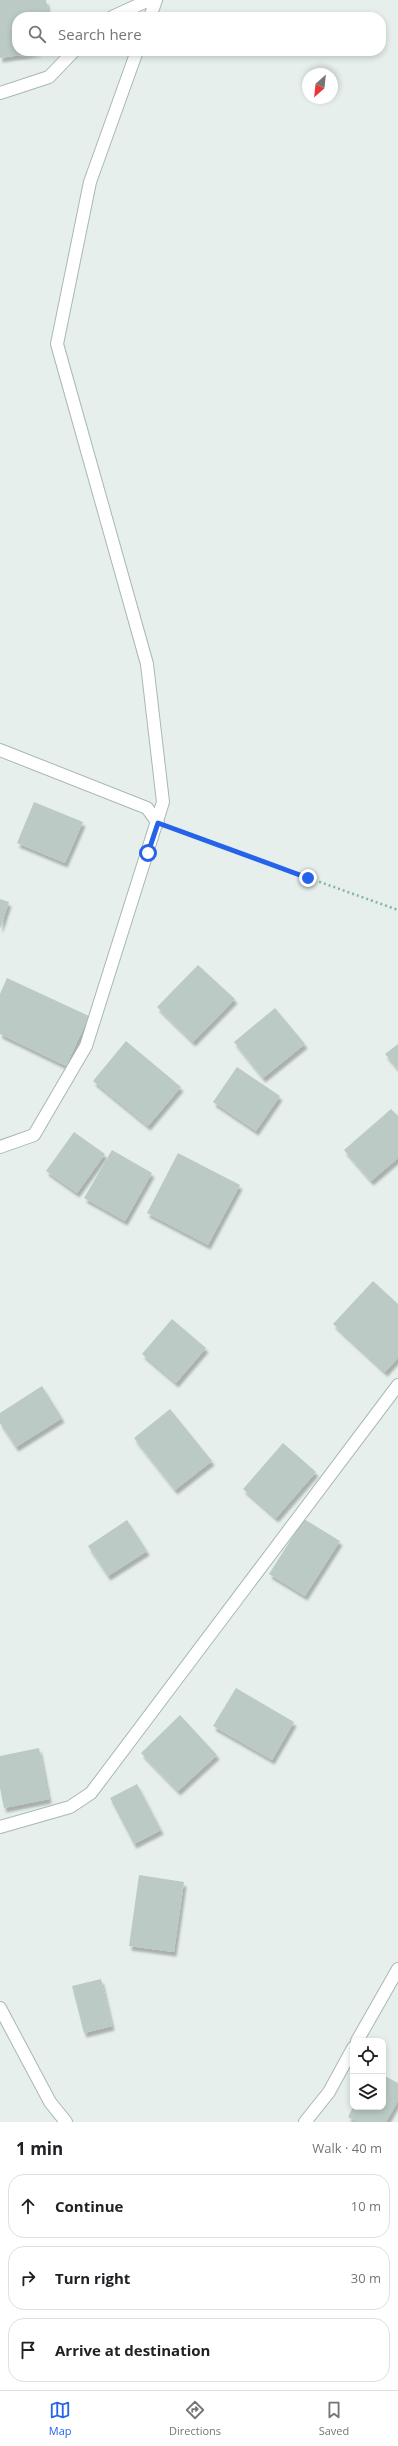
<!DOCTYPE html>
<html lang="en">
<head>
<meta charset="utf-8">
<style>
	body { margin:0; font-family:"Open Sans",sans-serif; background:#f6f6f6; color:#202124 }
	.controls { position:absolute; right:12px; bottom:12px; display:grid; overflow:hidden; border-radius:8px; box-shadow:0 2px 6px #0003 }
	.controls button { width:36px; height:36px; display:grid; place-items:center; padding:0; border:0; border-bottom:1px solid #e0e0e0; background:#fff; color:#202124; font:20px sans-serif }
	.compass { position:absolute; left:302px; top:68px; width:36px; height:36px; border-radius:50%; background:#fff; box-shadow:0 2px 6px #0003; rotate:207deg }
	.stop { position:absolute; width:12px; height:12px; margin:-9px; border:3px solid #2563eb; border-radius:50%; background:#fff }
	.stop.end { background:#2563eb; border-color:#fff; box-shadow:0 1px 4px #0008 }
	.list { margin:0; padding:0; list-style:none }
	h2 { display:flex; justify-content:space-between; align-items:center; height:52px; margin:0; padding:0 16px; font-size:17px }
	h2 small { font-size:13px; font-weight:400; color:#757577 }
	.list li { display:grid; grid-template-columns:26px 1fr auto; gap:12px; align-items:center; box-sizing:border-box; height:64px; margin:0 8px 8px; padding:0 8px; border:1px solid #e0e0e0; border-radius:16px }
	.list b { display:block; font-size:15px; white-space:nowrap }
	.list em { font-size:13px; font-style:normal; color:#757577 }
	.icon { flex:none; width:22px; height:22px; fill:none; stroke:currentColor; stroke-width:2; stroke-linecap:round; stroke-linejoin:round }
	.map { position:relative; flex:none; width:398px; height:2122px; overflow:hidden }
	.search { position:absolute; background:#fff; box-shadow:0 2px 6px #0003; left:12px; right:12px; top:12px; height:44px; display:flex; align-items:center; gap:10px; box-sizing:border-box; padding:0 14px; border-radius:16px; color:#757577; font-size:15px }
	.sheet { height:268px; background:#fff }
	nav { display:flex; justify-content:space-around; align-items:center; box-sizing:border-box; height:56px; border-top:1px solid #e0e0e0; background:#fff; font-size:11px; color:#757577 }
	nav a { display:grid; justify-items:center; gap:2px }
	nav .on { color:#2563eb }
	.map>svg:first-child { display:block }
</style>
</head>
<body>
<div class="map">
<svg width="398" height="2122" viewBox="0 0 398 2122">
	<defs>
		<filter id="shadow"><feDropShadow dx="2.5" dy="4.5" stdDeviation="1" flood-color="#0004"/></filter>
	</defs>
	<rect width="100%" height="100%" fill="#e6efeb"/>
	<path fill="#bbcac4" filter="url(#shadow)" d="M0 0H46L49 17H17V51L41 52 0 58Z
		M34 802 83 822 65 863 17 843Z
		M0 899 9 902 0 929Z
		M198 965 235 999 193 1042 157 1007Z
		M7 978 89 1016 66 1066 0 1034V994Z
		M275 1008 305 1044 263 1078 234 1042Z
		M126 1041 181 1087 148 1126 93 1081Z
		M398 1044V1069L385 1054Z
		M237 1067 280 1096 256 1131 213 1102Z
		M391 1109 398 1116V1158L371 1181 344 1150Z
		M74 1132 105 1154 77 1193 46 1171Z
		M112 1150 152 1173 125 1221 84 1198Z
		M178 1153 240 1185 208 1245 147 1213Z
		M373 1281 398 1304V1358L385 1372 333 1324Z
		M172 1319 206 1348 176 1383 142 1354Z
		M42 1386 62 1418 16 1447 0 1423V1413Z
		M170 1409 212 1461 175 1490 134 1438Z
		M283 1443 316 1472 276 1518 243 1489Z
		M304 1519 340 1541 305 1596 269 1574Z
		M127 1520 147 1551 108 1576 88 1546Z
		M236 1688 294 1722 272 1760 213 1726Z
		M180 1715 217 1755 178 1791 141 1753Z
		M39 1748 49 1799 4 1808 0 1788V1756Z
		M137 1784 161 1830 134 1844 110 1798Z
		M139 1875 184 1882 174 1952 129 1946Z
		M101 1979 112 2026 84 2033 72 1986Z
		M383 2075 398 2083V2101L386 2122H357L348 2117 353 2107H383Z"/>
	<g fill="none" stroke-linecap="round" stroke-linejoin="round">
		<defs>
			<path id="minor" d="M112 17 149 0
				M150 17 156 0
				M0 93 49 77 74 51
				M0 750 147 808 158 823
				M0 1147 34 1135 86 1046 163 802 147 664 57 344 90 182 137 51
				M0 1827 70 1807 91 1793 398 1385
				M0 2008 50 2102 66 2122
				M357 2041 398 1969
				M305 2122 329 2092 353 2048"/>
		</defs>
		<use href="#minor" stroke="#a8b8b2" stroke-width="14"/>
		<path stroke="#86b3a5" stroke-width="2.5" stroke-dasharray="2 3" stroke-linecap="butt" d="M178 831 398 910"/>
		<use href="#minor" stroke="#fff" stroke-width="12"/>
	</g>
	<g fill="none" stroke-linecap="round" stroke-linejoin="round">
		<path stroke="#2563eb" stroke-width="5" d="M148 853 158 823 308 878"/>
	</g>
</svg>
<div class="controls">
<button><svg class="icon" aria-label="locate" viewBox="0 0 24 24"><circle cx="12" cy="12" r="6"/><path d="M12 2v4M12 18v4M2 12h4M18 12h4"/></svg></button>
<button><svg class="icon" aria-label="layers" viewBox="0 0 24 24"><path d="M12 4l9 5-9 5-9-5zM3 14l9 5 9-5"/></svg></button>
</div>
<svg class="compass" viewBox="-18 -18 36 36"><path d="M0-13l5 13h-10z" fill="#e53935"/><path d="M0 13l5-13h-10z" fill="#757577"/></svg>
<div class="stop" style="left:148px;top:853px"></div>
<div class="stop end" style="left:308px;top:878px"></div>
<div class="search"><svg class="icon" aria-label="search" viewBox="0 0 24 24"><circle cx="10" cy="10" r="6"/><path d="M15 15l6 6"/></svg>Search here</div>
</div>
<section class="sheet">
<h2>1 min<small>Walk · 40 m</small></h2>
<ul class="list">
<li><svg class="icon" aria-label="ahead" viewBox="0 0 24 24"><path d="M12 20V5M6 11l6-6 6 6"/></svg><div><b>Continue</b></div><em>10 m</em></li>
<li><svg class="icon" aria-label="right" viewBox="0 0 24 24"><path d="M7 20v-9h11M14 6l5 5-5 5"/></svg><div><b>Turn right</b></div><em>30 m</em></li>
<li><svg class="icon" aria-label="arrive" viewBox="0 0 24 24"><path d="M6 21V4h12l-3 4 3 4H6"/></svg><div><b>Arrive at destination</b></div></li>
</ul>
</section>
<nav>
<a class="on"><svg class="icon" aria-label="map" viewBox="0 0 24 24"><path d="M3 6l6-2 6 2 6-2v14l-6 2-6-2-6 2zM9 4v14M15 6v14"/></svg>Map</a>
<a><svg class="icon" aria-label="directions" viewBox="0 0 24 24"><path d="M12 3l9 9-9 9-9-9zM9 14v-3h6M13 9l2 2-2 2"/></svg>Directions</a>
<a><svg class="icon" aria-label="saved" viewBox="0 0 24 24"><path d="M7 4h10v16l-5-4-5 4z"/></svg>Saved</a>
</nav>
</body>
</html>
